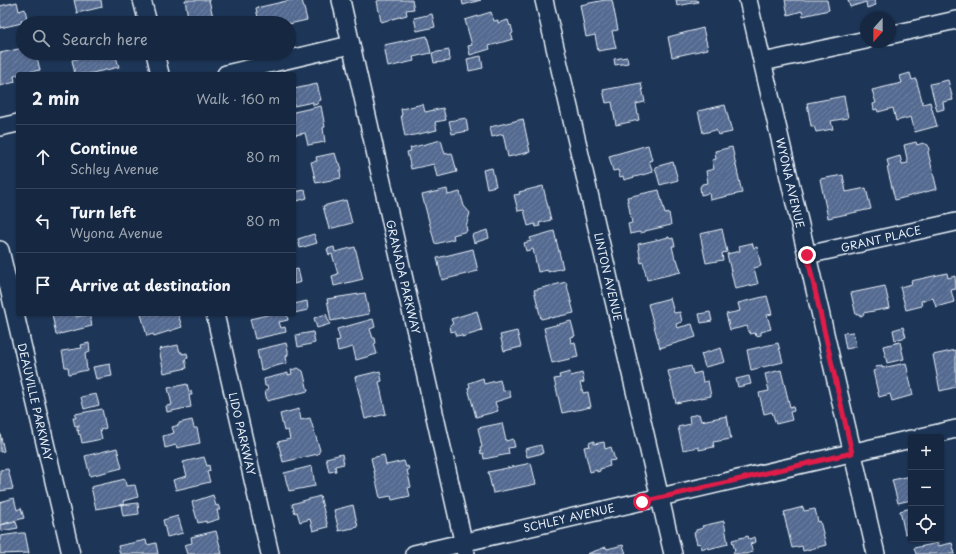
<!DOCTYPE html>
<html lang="en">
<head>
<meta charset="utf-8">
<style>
	body { margin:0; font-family:"Playpen Sans",sans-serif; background:#1f3048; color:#f1f3f6 }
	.controls { position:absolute; right:12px; bottom:12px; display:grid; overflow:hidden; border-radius:4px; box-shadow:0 1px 3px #0004 }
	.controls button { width:36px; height:36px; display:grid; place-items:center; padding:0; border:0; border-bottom:1px solid #35445a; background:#162841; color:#f1f3f6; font:20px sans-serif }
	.compass { position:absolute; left:860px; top:12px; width:36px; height:36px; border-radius:50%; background:#162841; box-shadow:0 1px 3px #0004; rotate:201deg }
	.stop { position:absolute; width:12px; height:12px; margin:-9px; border:3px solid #e11d48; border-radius:50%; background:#fff }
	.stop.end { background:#e11d48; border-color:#fff; box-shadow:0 1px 4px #0008 }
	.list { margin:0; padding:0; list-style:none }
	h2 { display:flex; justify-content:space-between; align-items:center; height:52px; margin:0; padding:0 16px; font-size:17px }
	h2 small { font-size:13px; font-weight:400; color:#9ea6b1 }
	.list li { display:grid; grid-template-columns:26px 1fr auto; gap:12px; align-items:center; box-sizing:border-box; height:64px; padding:0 16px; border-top:1px solid #35445a }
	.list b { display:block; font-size:15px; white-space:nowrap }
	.list p { margin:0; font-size:13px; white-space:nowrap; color:#9ea6b1 }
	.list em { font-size:13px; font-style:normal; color:#9ea6b1 }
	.icon { flex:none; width:22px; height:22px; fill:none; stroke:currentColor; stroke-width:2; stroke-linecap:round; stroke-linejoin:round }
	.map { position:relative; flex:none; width:956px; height:554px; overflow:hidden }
	.search { position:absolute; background:#162841; box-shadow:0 1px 3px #0004; left:16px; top:16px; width:280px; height:44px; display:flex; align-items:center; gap:10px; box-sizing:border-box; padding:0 14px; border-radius:22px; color:#9ea6b1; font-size:15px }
	.panel { position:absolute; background:#162841; box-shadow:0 1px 3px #0004; left:16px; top:72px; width:280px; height:244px; border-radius:4px }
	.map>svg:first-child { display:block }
</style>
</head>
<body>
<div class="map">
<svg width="956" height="554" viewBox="0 0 956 554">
	<defs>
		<pattern id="building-hatch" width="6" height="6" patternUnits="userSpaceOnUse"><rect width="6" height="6" fill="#546b91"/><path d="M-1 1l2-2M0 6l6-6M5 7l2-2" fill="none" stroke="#6d81a1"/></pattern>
	</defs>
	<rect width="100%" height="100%" fill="#1d3557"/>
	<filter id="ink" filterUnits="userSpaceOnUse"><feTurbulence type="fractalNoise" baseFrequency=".025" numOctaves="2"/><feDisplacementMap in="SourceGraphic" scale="8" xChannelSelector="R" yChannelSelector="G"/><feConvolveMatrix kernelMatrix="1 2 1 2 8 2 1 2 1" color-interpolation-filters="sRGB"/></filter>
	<g filter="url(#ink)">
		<path fill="url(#building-hatch)" stroke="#e8f1f8" d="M74 0H101L102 7 77 13Z
			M185 0H209L213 17 189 23Z
			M291 0H302L307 20 289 24V23H259L256 8Z
			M381 0H412L414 9 406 10 407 15 381 22 377 1Z
			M462 0H481L463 5Z
			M605 0H612L618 30 612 31 616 48 598 51 595 35 586 37 580 5Z
			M676 0H697L698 2 677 6Z
			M785 0H827L829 10 803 16 802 11 788 15Z
			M848 0H874L876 5 867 8 866 2 850 7Z
			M17 2 19 11 25 9 27 19 21 20 22 23 0 28V6Z
			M491 12 494 21 498 20V23L508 20 510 26 511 25 513 33 511 34 513 39 489 46 490 49 470 55 468 46 472 45 465 20Z
			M432 14 435 27 417 31 414 18Z
			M703 28 708 49 672 57 668 37Z
			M427 36 431 53 413 57 414 61 388 67 384 45Z
			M23 48V53H36L40 70 18 74V75L14 76 15 82 0 86V53Z
			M449 50 450 61 434 63 432 53Z
			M104 53H115L119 67 88 74H75L72 60Z
			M200 53H219L201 58Z
			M481 56 483 68 469 71 467 59Z
			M627 57 628 63 615 65 614 59Z
			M910 73 912 80 916 79 923 104 930 102 937 126 915 132 911 117 896 121 893 108 878 112 877 109 874 110 873 104 876 103 872 90 902 83 900 76Z
			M948 80 953 100 943 102 944 109 937 111 930 84Z
			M641 83 645 102 636 104 639 120 616 125 612 102 606 103 603 90Z
			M317 84 321 100 318 101V104L313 105V102L294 106V89Z
			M844 96 848 118 831 121 833 129 816 132 814 126H811L807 103Z
			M423 104 425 112 443 108 446 120 435 122 437 130 405 137 401 115H402L401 109Z
			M725 105 732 132 718 135 716 130 703 133 698 111Z
			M321 106 325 127 323 128 325 142 308 145 305 133 295 135 294 112Z
			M466 118 468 131 452 134 449 121Z
			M523 119 530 152 508 157 503 134 492 137 490 127Z
			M441 140 445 154 452 153 457 172 437 177 434 164 411 169 407 152 411 151 410 148Z
			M916 142 917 145 923 143 928 145 929 150 928 152 937 189 895 200 887 167H889L887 160 900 156 902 164 908 163 904 145Z
			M648 145 652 160 649 161 653 172 624 180 623 176 620 177 618 170 613 171 609 156Z
			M732 147 742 193 710 200 709 193 701 195 700 187 702 184 708 183 706 171 714 169 712 160 716 159 715 151Z
			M335 153 338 163H340L342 170H340L341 178 316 183 311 162 317 161 316 157Z
			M673 162 678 180 660 185 655 167Z
			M492 168 496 186 487 188 483 170Z
			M843 175 846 192 866 188 871 209 828 218 820 179Z
			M543 186 551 220 539 223 540 226 536 227 535 224 528 226 524 210 518 211 514 195 520 194 519 192Z
			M447 189 448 195 460 192 464 206 470 213 466 226 467 231 453 235 454 239 435 244 422 195Z
			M305 190 307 198 294 202V192Z
			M659 190 665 214 669 213 671 225 645 231V232L640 233 639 232 630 234 628 224 632 223 627 197Z
			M346 200 352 223 329 229 323 206Z
			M722 229 727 252 722 253 723 260 706 263 700 234Z
			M487 230 489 238 474 243 472 235Z
			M554 231 563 268 548 272V270L538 272 533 249 526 251 524 243 531 241 530 238Z
			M314 234 317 243 300 248 298 239Z
			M669 237 670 239 673 238 675 246H672L675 259H677L681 272 647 280 643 262 641 263 638 244Z
			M752 243 754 248 757 247 761 266 754 268 758 284 735 289 727 254 740 251 739 246Z
			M334 247 335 252 355 247 363 279 334 286 332 276 338 274 332 254 329 255 327 249Z
			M473 249 478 271 442 280 437 258Z
			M298 269 301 282 294 284V270Z
			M947 273 948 278 955 276 956 289 951 290 954 302 936 307 933 298 921 301 922 306 906 310 900 287 912 284 911 281Z
			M566 282 574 313 551 318 550 317 541 319 534 290Z
			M885 286 890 308 863 313 864 315 860 316V314L856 315 851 293Z
			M365 293 369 314 331 321 327 299Z
			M767 296 772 314 767 315 771 329 761 332V335L756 336 755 333 750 334 747 326 730 330 726 314 740 311 738 303Z
			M670 298 674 313 680 312 682 322 676 324 677 328 692 324 696 337 660 348 648 304Z
			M307 301 308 310 294 313V304Z
			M477 311 482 331 462 337V335L456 336 454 331 451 332 450 325 453 324 451 319Z
			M710 312 712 321 701 323 699 314Z
			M52 314H76V317L87 315 90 316 92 326 56 335Z
			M141 314H178L182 327 154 336 153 334 147 336Z
			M271 314H287L288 320 279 322 281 328 285 327 286 332 255 339 250 319Z
			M326 314 330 324 317 328 314 318Z
			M373 319 375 327 370 329 373 338H375L376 343 374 344 377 354 356 360 353 347 338 351 336 341 340 340 337 329Z
			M571 321 575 336 570 337 571 343 575 342 578 357 552 363 544 328Z
			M903 327 906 337 895 340 893 330Z
			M517 331 521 347 504 351 500 335Z
			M313 332 315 343 298 347 296 335Z
			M853 332 856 347 846 349 843 333Z
			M900 342 904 359 887 363 883 346Z
			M89 343 90 352 85 354 87 370 69 374 68 367H65L62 351 82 348 81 345Z
			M286 343 288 350V355L286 356 287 363 261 370 257 350Z
			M778 343 783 362 751 370 747 350Z
			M178 345 180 352H182V354L187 353 188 358 185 359 187 368 164 373 159 349Z
			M721 348 725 362 705 367 701 354Z
			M956 350V387L940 391 933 355Z
			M906 363 913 395 892 401 890 394 879 397 873 371 876 370 875 367 882 366V368Z
			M110 364 112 376 96 379 93 367Z
			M691 366 693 374 701 372 703 382 708 381 711 396 676 403 668 371Z
			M298 368 303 371 308 391 267 401 265 391 268 390 267 386H265L264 379 288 373V375L292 374 291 370Z
			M781 370 790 407 793 406 794 411 790 412 792 420 776 424 772 412 764 414 759 393 769 391 765 374Z
			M380 371 382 381 379 382 386 414 365 419 355 377Z
			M570 372 571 376 582 373 584 382 580 383 583 393 588 392 591 407 562 413 554 379 560 378 559 375Z
			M749 376 751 384 738 387 736 379Z
			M483 378 484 384 500 380 503 391 509 390 511 397 495 402 498 411 476 417 468 388 470 387 469 383Z
			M187 384 189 392 191 391 192 395H189L191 407 167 412 166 406 172 405 168 388Z
			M96 394 99 405 84 409 81 397Z
			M102 409 106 428 100 430 102 439 82 443 80 434 79 435 78 432 79 430 77 431V428L79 427V425L75 426 73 418H76L75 414Z
			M299 409 301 420 310 418 320 450 318 454 283 462 278 442 290 439 288 430 284 431 280 414Z
			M699 414 701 421 727 416 731 439 713 442 714 447 699 450V447L683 450 678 427 690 424 689 416Z
			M192 420 194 428H197L200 443 177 448 176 445 165 448 163 436 174 433 172 427 179 425V423Z
			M502 423 506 441 513 439 515 447 508 448 509 454 484 459 483 453 481 454 480 448 482 447 478 428Z
			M0 433 4 451 0 452Z
			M594 441V444L604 442 605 449 611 447 615 460 609 461 610 466 600 469V471L597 472V470L590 472 584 447 590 446 589 443Z
			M541 445 543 453 527 457 525 449Z
			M117 448 122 468 90 476 85 456Z
			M342 454 344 464 335 466 336 471 329 472 326 458Z
			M384 455 386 465 404 461 406 467 408 466 409 470H407L411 487 408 488 410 496 392 500 391 496 380 498 371 458Z
			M204 457 207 466 209 465 210 471 207 472 210 482 176 490 173 480 187 476 183 462Z
			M531 463 536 484 493 493 488 472Z
			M312 466 315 486 289 491 284 473Z
			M8 469 13 489 0 491V470Z
			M911 476V500L898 503 892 480Z
			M125 479 126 486 135 485 138 497 123 501 124 504 96 509 91 487Z
			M213 495 216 506 218 505 220 510H217L219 519 206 523V521L198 523 192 502Z
			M320 496 328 527 313 531 310 519 300 522 297 512 295 513 292 504Z
			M14 498 17 510 21 508 24 518 0 525V502Z
			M138 503 139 514 123 516 121 505Z
			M353 505 358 527 339 531 334 510Z
			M803 507 804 511 815 509 818 522 820 521 826 545 803 551 802 546 792 548 784 515H785L784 512Z
			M911 508V532L905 534 900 511Z
			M178 516 183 533 167 537 163 520Z
			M724 521 728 544 708 549 707 547 701 549 700 543 697 544 694 533 696 532V530L703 528 702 526Z
			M16 522 18 528 1 531 0 525Z
			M216 531 222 554H187L184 545 192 543 191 537Z
			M21 533H25L29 553 0 554V536Z
			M748 536 749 539 755 537 756 542 750 544 753 552 746 554H734L733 552 735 551 732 540Z
			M146 540 147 545 156 543 158 554H120L118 546Z
			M938 543V546L952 543 955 554H916L914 548Z
			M623 545 626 554H587L606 547 607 549Z"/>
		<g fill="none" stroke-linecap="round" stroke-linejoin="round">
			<defs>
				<path id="street" d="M142 0 148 23
					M341 0 466 554
					M544 0 673 554
					M748 0 876 554
					M890 35 956 20
					M155 53 160 74
					M763 62 866 40
					M226 74 350 45
					M0 127 18 123
					M0 250 71 554
					M807 255 956 222
					M215 314 270 554
					M921 437 956 429
					M414 554 911 439"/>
			</defs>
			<use href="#street" stroke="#e8f1f8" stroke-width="20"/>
			<use href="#street" stroke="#1d3557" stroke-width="17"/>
		</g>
	</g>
	<g fill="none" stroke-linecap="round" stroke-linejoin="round" filter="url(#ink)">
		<path stroke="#e11d48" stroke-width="5" d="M642 502 852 453 807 255"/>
	</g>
	<g text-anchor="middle" stroke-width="3" stroke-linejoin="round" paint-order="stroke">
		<g font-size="11" fill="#e8f1f8" stroke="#1d3557">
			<text transform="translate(790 183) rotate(77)" y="4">WYONA AVENUE</text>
			<text transform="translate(881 239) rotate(-13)" y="4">GRANT PLACE</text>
			<text transform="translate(403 277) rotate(77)" y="4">GRANADA PARKWAY</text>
			<text transform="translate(608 277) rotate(77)" y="4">LINTON AVENUE</text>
			<text transform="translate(35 402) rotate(77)" y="4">DEAUVILLE PARKWAY</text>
			<text transform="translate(242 434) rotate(77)" y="4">LIDO PARKWAY</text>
			<text transform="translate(569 518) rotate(-13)" y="4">SCHLEY AVENUE</text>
		</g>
	</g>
</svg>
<div class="controls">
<button>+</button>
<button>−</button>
<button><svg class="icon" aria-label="locate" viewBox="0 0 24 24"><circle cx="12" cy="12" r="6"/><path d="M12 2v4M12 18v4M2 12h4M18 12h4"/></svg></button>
</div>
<svg class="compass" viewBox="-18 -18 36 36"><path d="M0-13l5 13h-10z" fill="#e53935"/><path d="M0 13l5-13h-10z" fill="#9ea6b1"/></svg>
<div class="stop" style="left:642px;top:502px"></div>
<div class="stop end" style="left:807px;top:255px"></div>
<div class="search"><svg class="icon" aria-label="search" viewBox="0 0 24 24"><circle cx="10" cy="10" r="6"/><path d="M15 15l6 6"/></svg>Search here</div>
<section class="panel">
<h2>2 min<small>Walk · 160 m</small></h2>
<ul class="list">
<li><svg class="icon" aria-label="ahead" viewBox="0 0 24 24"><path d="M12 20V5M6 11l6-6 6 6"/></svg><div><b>Continue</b><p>Schley Avenue</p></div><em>80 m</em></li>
<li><svg class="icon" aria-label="left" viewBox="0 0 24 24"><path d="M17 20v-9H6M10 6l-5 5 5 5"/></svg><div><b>Turn left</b><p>Wyona Avenue</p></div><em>80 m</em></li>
<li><svg class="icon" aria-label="arrive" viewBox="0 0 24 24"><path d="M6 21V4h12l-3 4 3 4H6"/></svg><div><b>Arrive at destination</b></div></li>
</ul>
</section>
</div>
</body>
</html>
